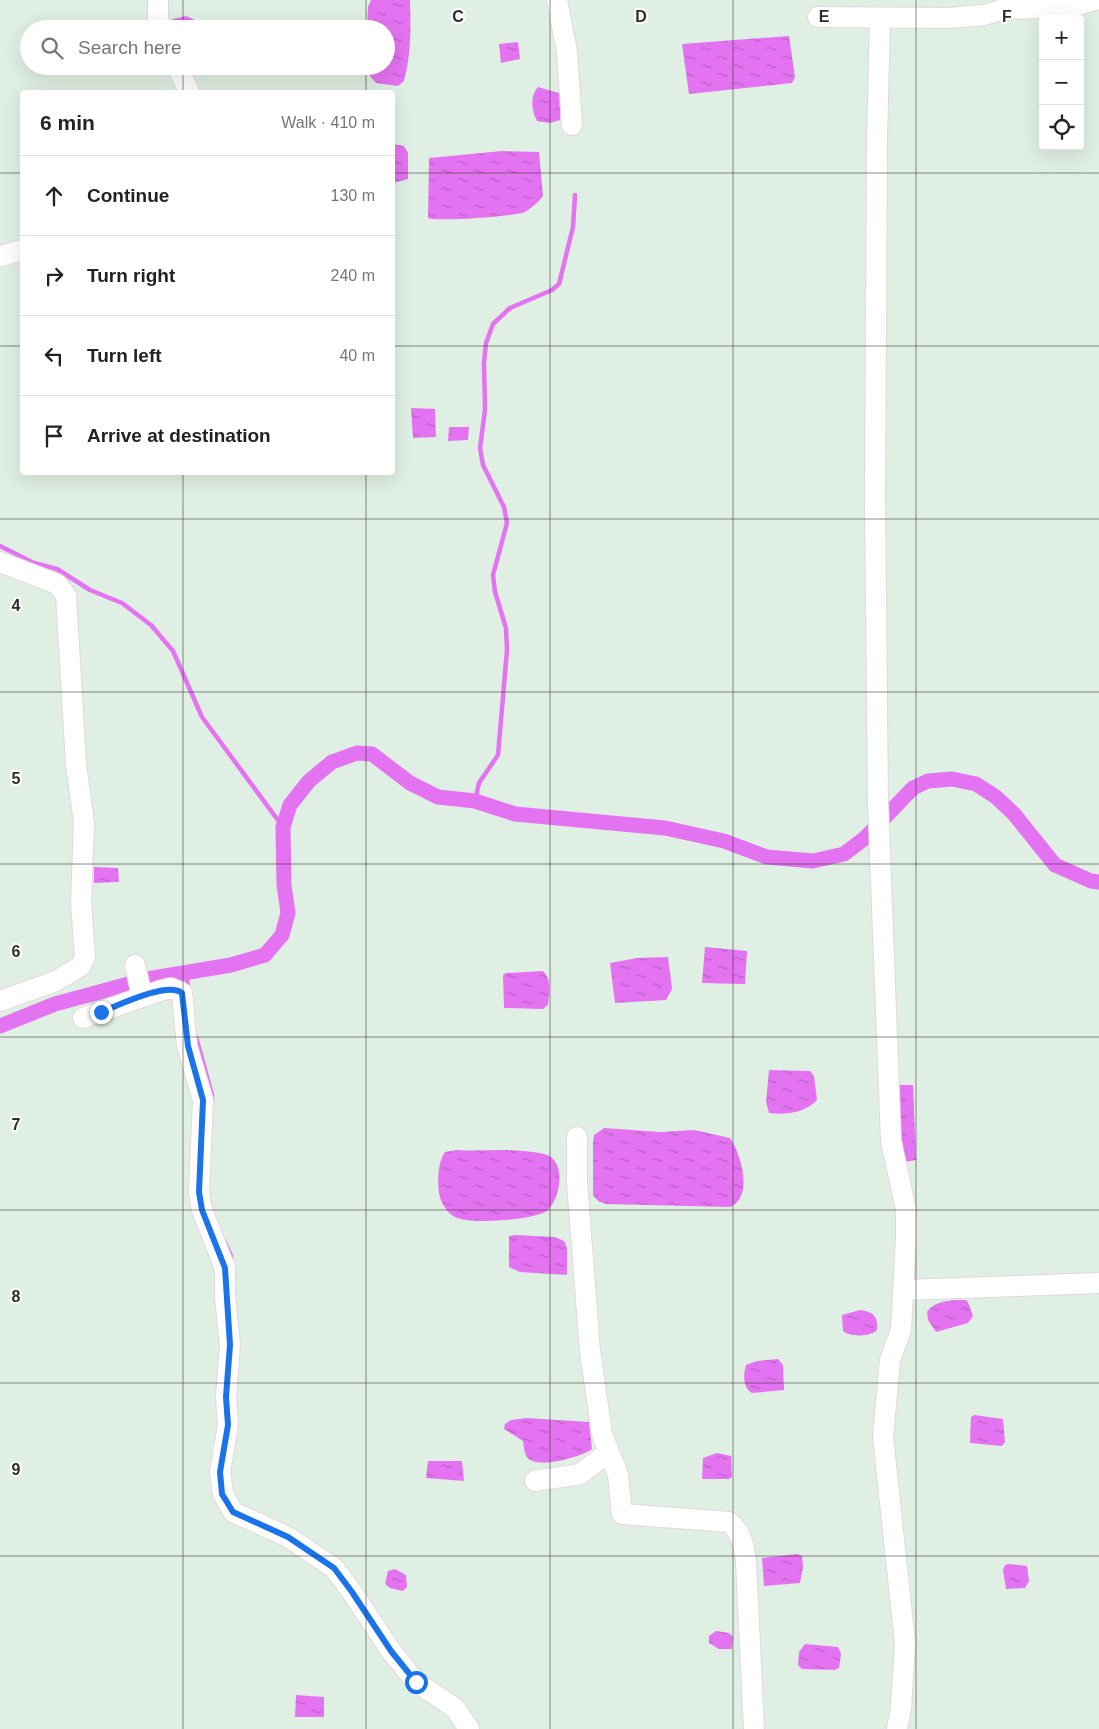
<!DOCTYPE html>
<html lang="en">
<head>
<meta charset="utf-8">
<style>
	body { margin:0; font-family:Arial,sans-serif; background:#f2f2f2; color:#222 }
	.controls { position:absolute; right:15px; top:15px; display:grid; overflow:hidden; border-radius:5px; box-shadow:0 5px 20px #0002 }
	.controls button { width:45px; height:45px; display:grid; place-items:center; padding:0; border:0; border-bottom:1px solid #e0e0e0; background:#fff; color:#222; font:25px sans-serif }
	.stop { position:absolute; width:15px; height:15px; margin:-11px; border:4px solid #1a73e8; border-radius:50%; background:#fff }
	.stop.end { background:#1a73e8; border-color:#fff; box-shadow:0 1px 5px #0008 }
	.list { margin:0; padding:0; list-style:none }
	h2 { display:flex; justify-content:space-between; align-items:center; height:65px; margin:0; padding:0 20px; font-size:21px }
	h2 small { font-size:16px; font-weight:400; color:#767676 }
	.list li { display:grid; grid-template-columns:32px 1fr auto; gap:15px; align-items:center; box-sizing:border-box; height:80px; padding:0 20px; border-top:1px solid #e0e0e0 }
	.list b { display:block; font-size:19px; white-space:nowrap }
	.list em { font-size:16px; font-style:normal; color:#767676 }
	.icon { flex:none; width:28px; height:28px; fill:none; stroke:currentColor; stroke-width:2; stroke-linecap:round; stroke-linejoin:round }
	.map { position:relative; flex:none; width:1099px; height:1729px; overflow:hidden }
	.search { position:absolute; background:#fff; box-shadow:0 5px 20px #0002; left:20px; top:20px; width:375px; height:55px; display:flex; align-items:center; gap:12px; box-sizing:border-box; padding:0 18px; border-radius:28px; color:#767676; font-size:19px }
	.panel { position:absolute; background:#fff; box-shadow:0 5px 20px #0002; left:20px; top:90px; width:375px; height:385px; border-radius:5px }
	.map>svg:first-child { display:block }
</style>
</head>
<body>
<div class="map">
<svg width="1099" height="1729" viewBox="0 0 1099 1729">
	<defs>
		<pattern id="water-ripples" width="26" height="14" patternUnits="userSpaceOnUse" patternTransform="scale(1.25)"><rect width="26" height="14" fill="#e473f1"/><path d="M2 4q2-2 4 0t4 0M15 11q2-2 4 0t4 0" fill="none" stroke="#b95fc4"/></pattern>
	</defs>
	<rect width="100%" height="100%" fill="#e0efe3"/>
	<path fill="url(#water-ripples)" d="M371 0H410C411 27 411 55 404 81L398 86 376 83 370 76 368 66H386V29H367L368 7Z
		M186 16 197 21V29H169L168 24 173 19Z
		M789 36 795 77 792 83 689 94 682 44Z
		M518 42 520 59 501 63 499 44Z
		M538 87 559 93 561 98 560 120 550 123 537 121C531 110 530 96 538 87Z
		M392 144 404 146 408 153V179L393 183Z
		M502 151 539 152 543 196C539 202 531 208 525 212 517 216 436 222 428 218L429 158Z
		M411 408 435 409 436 437 413 438Z
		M449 427H469L468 440 448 441Z
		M94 867 118 868 119 882 94 883Z
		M705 947 747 951 745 984 702 983Z
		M668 957 672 989 666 1000 615 1003 610 963 637 958Z
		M543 971C552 979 549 994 548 1005L543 1009 504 1008 503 975 506 973Z
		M769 1070 810 1071 814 1076 817 1100C805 1113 786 1115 769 1113L766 1102Z
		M895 1085H913L916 1160 899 1163Z
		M604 1128 660 1132 694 1130 730 1138C741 1154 754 1197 730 1207L606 1204 598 1201 593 1195V1143L594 1135Z
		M457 1150C485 1152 516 1147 544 1154 567 1159 561 1197 548 1210 537 1220 469 1225 455 1217 446 1212 441 1203 439 1193 437 1181 438 1161 445 1152Z
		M515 1235 555 1237 564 1241 567 1248V1275L520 1272 509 1267V1236Z
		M966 1300 968 1302 973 1316 968 1323 936 1332 928 1320 927 1312C935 1300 952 1300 966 1300Z
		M860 1310C874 1312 878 1316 877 1330 871 1337 850 1337 843 1331L842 1315Z
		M778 1359 783 1365 784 1390 752 1393C743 1388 743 1375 746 1365L757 1361Z
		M974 1415 1003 1419 1005 1442 1002 1446 970 1443 971 1417Z
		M527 1418 589 1422 592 1449C582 1457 535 1470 527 1457 524 1453 524 1446 523 1441L504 1429 505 1424 511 1420Z
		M717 1453 731 1456 732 1477 729 1479H702L703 1458Z
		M428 1461H462L464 1481 426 1478Z
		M797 1554 802 1556 803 1567 800 1583 764 1586 762 1558Z
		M1009 1564 1027 1566 1029 1581 1025 1588 1006 1589 1003 1570 1005 1565Z
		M395 1569 406 1575 407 1587 403 1591 390 1588 385 1584 388 1571Z
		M716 1631 729 1633 733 1637 732 1649H719L709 1643V1636Z
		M805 1644 838 1647 841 1654 839 1668 835 1670 802 1669 798 1665 799 1652Z
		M296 1695 324 1697V1717H295Z"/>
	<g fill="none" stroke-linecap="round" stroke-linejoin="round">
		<path stroke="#e473f1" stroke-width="4.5" d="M0 546 34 563 57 569 90 590 122 603 151 625 173 651 202 717 283 827
			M475 801 479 783 498 755 507 650 506 628 495 592 493 575 507 523 504 507 483 465 480 448 485 410 484 362 486 343 493 324 510 308 552 290 559 284 573 227 575 195
			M186 972 188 989
			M196 1037 212 1095V1101
			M224 1241 231 1256"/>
		<path stroke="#e473f1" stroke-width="15" d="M0 1026 55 1004 147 979 231 965 265 955 282 935 288 913 284 885 283 827 290 805 309 781 332 762 357 753 372 754 410 783 438 797 475 801 515 814 665 828 724 841 767 857 813 861 844 854 865 838 913 788 928 781 952 779 976 784 996 797 1014 814 1055 865 1091 881 1099 882"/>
		<defs>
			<path id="minor" d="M158 0V18L161 29
				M557 0 567 52 572 125
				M818 17 948 18 984 15 1004 9 1072 7 1094 0
				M880 19 877 140 875 498 878 802 891 1141 906 1210V1238L901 1330 890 1360 883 1437 905 1643 901 1708 897 1729
				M177 66 189 92
				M0 256 22 250
				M0 562 57 584 66 595 76 764 84 823 81 903 85 957 81 966 56 981 0 1001
				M135 965 142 996
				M83 1018 159 991 171 988 182 993 187 1046 203 1100 199 1192 202 1210 225 1268V1297L230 1345 226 1397 228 1425 220 1472 223 1494 233 1512 288 1537 334 1568 352 1592 391 1651 416 1682 455 1708 469 1729
				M577 1137V1182L590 1351 602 1434 618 1475 622 1514 729 1522C742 1533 744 1546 746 1561L754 1729
				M904 1290 1099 1283
				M535 1481 580 1474 609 1452"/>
		</defs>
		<use href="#minor" stroke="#e6d5df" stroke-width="22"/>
		<use href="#minor" stroke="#fff" stroke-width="20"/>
	</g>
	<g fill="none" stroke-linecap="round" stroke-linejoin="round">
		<path stroke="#1a73e8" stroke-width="6" d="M101 1012C117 1006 168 981 182 993L188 1046 203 1100 199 1192 202 1210 225 1268 230 1345 226 1397 228 1425 220 1472 222 1494 233 1512 288 1537 334 1568 352 1592 391 1651 416 1682"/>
	</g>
	<path fill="none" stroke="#2d2d2d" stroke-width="1" stroke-opacity="0.55" d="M183 0V29M366 0V29M550 0V1729M733 0V1729M916 0V1729M183 66V92M366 66V92M0 173H22M392 173H1099M0 346H22M392 346H1099M183 472V1729M366 472V1729M0 519H1099M0 692H1099M0 864H1099M0 1037H1099M0 1210H1099M0 1383H1099M0 1556H1099"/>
	<g font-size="16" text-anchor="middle" font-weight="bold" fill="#2d2d2d" stroke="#fff" stroke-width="4" stroke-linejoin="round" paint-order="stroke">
		<text x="458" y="22">C</text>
		<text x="641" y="22">D</text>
		<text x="824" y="22">E</text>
		<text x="1007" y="22">F</text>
		<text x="16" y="611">4</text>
		<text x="16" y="784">5</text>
		<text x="16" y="957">6</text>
		<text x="16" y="1130">7</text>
		<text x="16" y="1302">8</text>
		<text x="16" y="1475">9</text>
	</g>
</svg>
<div class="controls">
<button>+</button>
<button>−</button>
<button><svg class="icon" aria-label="locate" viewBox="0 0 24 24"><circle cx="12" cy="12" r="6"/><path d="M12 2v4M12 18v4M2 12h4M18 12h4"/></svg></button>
</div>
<div class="stop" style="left:416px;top:1682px"></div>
<div class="stop end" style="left:101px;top:1012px"></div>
<div class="search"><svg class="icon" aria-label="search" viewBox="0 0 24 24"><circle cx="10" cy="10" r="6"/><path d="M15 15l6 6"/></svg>Search here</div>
<section class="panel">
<h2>6 min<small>Walk · 410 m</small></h2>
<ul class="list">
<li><svg class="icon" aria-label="ahead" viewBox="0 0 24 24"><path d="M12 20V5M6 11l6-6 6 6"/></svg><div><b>Continue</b></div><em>130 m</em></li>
<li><svg class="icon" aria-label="right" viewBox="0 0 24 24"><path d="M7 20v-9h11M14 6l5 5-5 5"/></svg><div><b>Turn right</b></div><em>240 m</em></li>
<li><svg class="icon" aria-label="left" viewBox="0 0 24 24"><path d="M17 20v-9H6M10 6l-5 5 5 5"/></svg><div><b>Turn left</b></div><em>40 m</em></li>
<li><svg class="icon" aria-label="arrive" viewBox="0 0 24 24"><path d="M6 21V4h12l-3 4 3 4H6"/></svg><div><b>Arrive at destination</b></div></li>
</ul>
</section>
</div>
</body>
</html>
